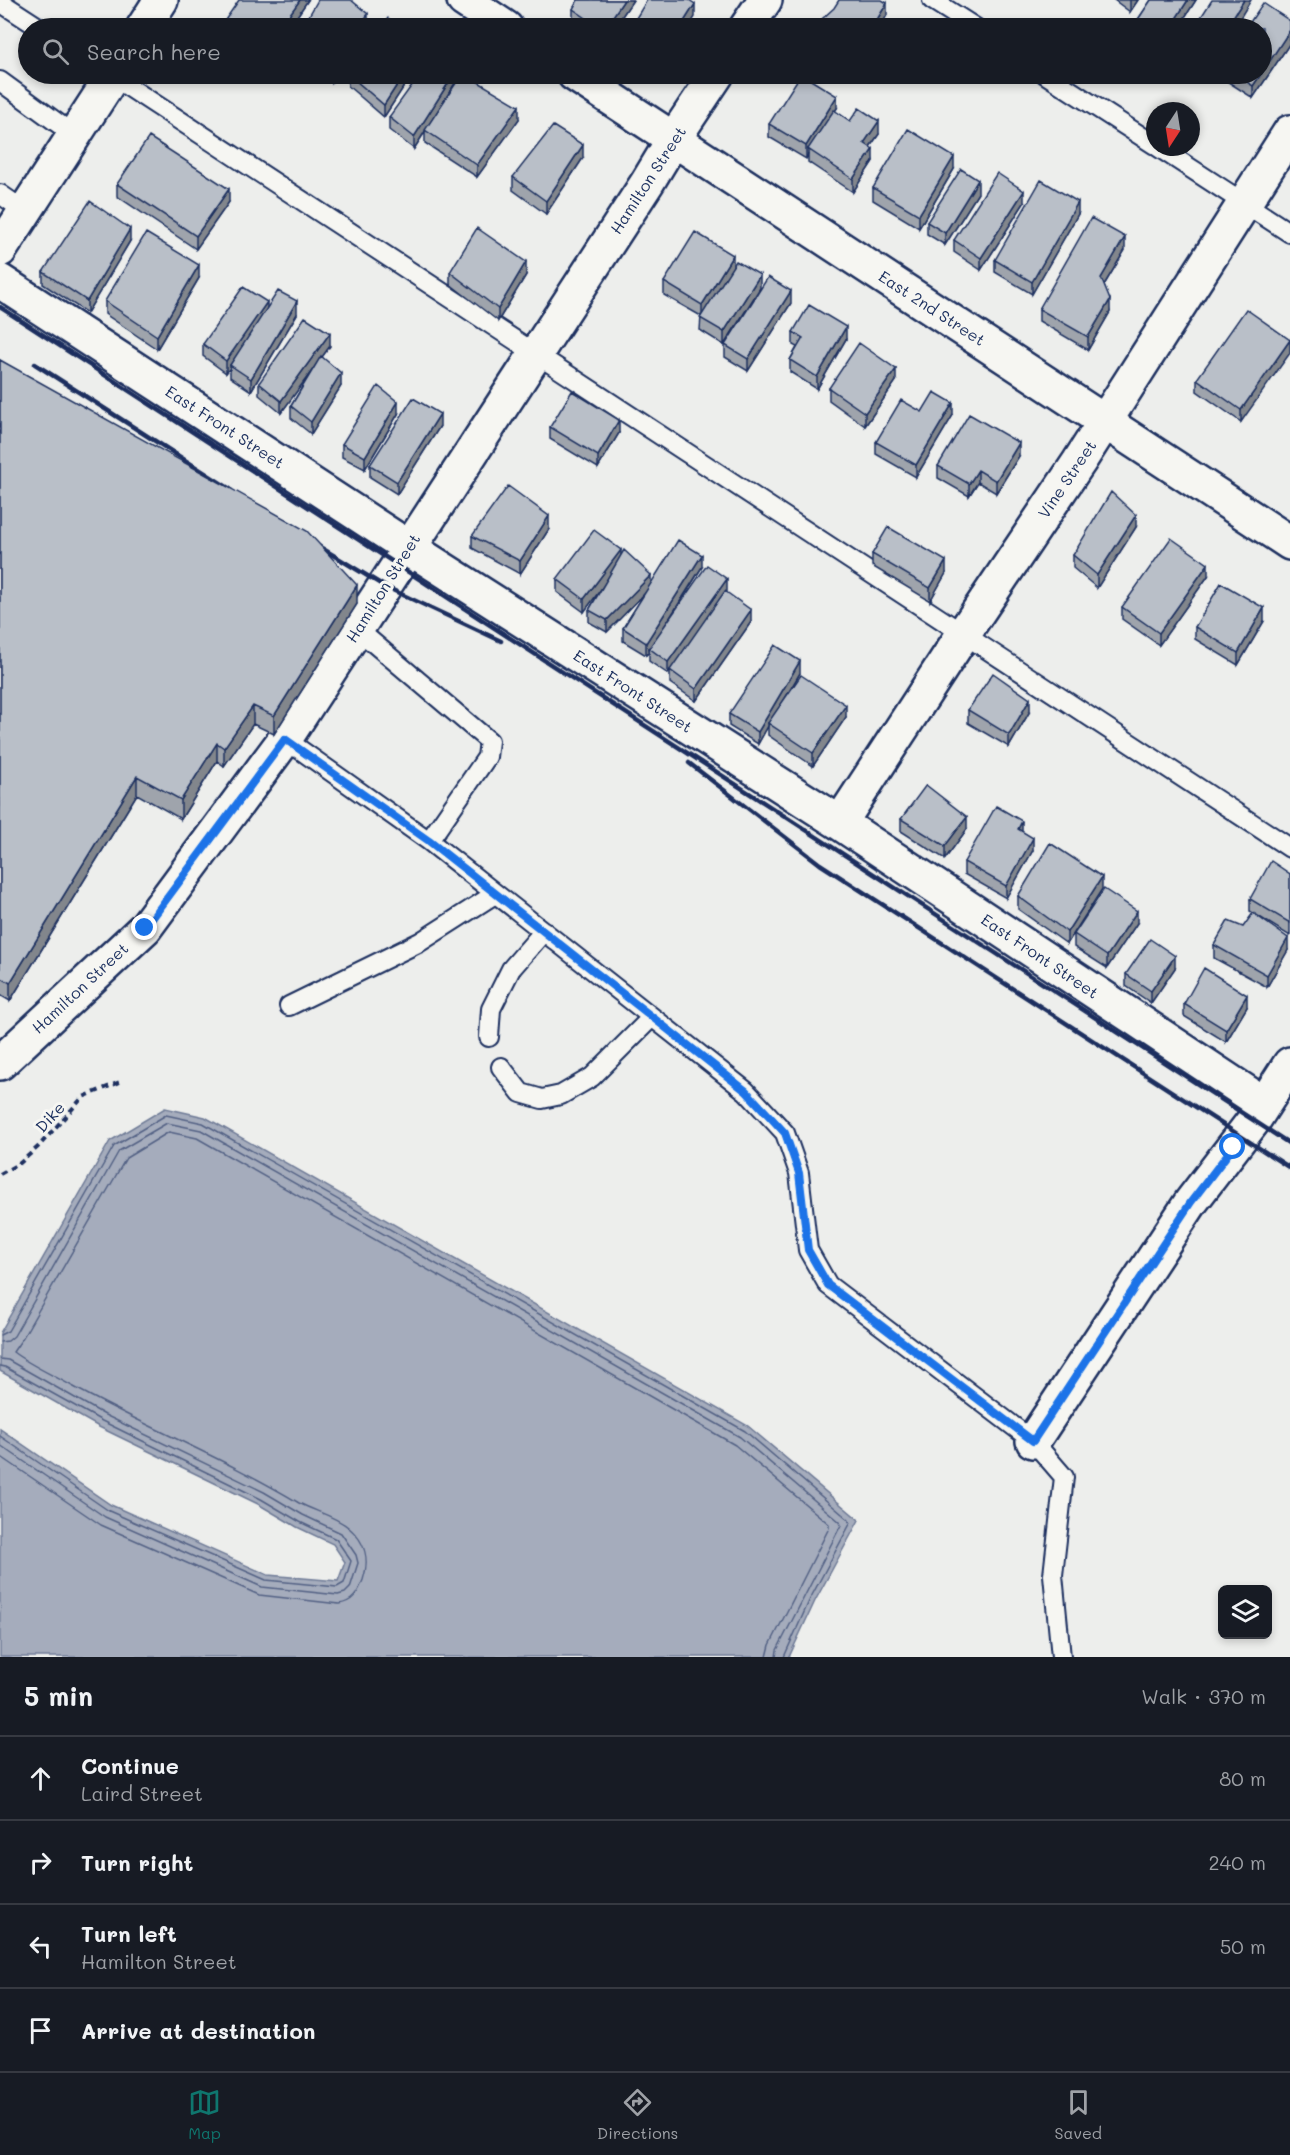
<!DOCTYPE html>
<html lang="en">
<head>
<meta charset="utf-8">
<style>
	body { margin:0; font-family:Mali,sans-serif; background:#20242c; color:#f1f3f6 }
	.controls { position:absolute; right:18px; bottom:18px; display:grid; overflow:hidden; border-radius:9px; box-shadow:0 3px 9px #0003 }
	.controls button { width:54px; height:54px; display:grid; place-items:center; padding:0; border:0; border-bottom:2px solid #363941; background:#171b24; color:#f1f3f6; font:30px sans-serif }
	.compass { position:absolute; left:1146px; top:102px; width:54px; height:54px; border-radius:50%; background:#171b24; box-shadow:0 3px 9px #0003; rotate:192deg }
	.stop { position:absolute; width:18px; height:18px; margin:-14px; border:4px solid #1a73e8; border-radius:50%; background:#fff }
	.stop.end { background:#1a73e8; border-color:#fff; box-shadow:0 2px 6px #0008 }
	.list { margin:0; padding:0; list-style:none }
	h2 { display:flex; justify-content:space-between; align-items:center; height:78px; margin:0; padding:0 24px; font-size:26px }
	h2 small { font-size:20px; font-weight:400; color:#9ea1a6 }
	.list li { display:grid; grid-template-columns:39px 1fr auto; gap:18px; align-items:center; box-sizing:border-box; height:84px; padding:0 24px; border-top:2px solid #363941 }
	.list b { display:block; font-size:22px; white-space:nowrap }
	.list p { margin:0; font-size:20px; white-space:nowrap; color:#9ea1a6 }
	.list em { font-size:20px; font-style:normal; color:#9ea1a6 }
	.icon { flex:none; width:33px; height:33px; fill:none; stroke:currentColor; stroke-width:2; stroke-linecap:round; stroke-linejoin:round }
	.map { position:relative; flex:none; width:1290px; height:1657px; overflow:hidden }
	.search { position:absolute; background:#171b24; box-shadow:0 3px 9px #0003; left:18px; right:18px; top:18px; height:66px; display:flex; align-items:center; gap:15px; box-sizing:border-box; padding:0 21px; border-radius:33px; color:#9ea1a6; font-size:22px }
	.sheet { height:414px; background:#171b24 }
	nav { display:flex; justify-content:space-around; align-items:center; box-sizing:border-box; height:84px; border-top:2px solid #363941; background:#171b24; font-size:16px; color:#9ea1a6 }
	nav a { display:grid; justify-items:center; gap:3px }
	nav .on { color:#0f766e }
	.map>svg:first-child { display:block }
</style>
</head>
<body>
<div class="map">
<svg width="1290" height="1657" viewBox="0 0 1290 1657">
	<rect width="100%" height="100%" fill="#edeeec"/>
	<filter id="ink" filterUnits="userSpaceOnUse"><feTurbulence type="fractalNoise" baseFrequency=".0167" numOctaves="2"/><feDisplacementMap in="SourceGraphic" scale="12" xChannelSelector="R" yChannelSelector="G"/><feConvolveMatrix kernelMatrix="1 2 1 2 8 2 1 2 1" color-interpolation-filters="sRGB"/></filter>
	<g filter="url(#ink)">
		<path fill="#a5acbc" stroke="#6e7a96" stroke-width="1.5" d="M165 1108 205 1117 748 1426 859 1520 815 1601 789 1657H0V1429L111 1505 268 1575 338 1581 345 1562 333 1544 297 1527 258 1504 99 1427 0 1371V1333L110 1141Z"/>
		<g fill="none" stroke-linecap="round" stroke-linejoin="round">
			<path stroke="#526184" stroke-width="1.5" d="M0 1335 8 1331 114 1146 166 1115 203 1123 745 1431 849 1520 850 1524 810 1599 784 1657
				M0 1342 8 1341 14 1336 119 1151 167 1123 201 1130 740 1437 840 1522 841 1525 777 1650 776 1657
				M0 1359 8 1360 105 1415 264 1492 303 1515 341 1533 356 1555 358 1563 350 1588 345 1593 338 1595 262 1587 105 1517 0 1445
				M0 1366 5 1367 102 1421 261 1499 300 1522 336 1539 351 1561 344 1583 337 1587 266 1580 109 1511 0 1436
				M0 1456 101 1525 259 1595 339 1604C353 1602 358 1593 363 1580 370 1559 366 1542 348 1527 335 1516 314 1511 299 1503 226 1459 146 1427 72 1386 53 1375 30 1365 13 1352L22 1339 126 1158 169 1132 197 1138 735 1445 829 1524V1528L770 1645 767 1657"/>
			<defs>
				<path id="lane" d="M932 0 976 28
					M0 2 40 28
					M109 74 1290 848
					M1045 74 1155 145
					M0 81 74 135
					M1158 147 1290 233
					M0 194 26 212
					M357 629 489 741 487 757 429 841
					M285 739 429 841 746 1091 785 1133 799 1173 808 1250 828 1285 1033 1441 1064 1477 1053 1575 1061 1657
					M289 1006 420 942 495 894
					M489 1037 491 1009 511 969 544 931
					M501 1067 521 1093 542 1099 561 1095 592 1077 652 1017"/>
				<path id="street" d="M143 28 161 0
					M0 250 114 74
					M0 281 408 547 840 823 1264 1104
					M840 823 964 633 1079 462 1290 132
					M0 1063 145 928 285 739 647 183 673 140
					M1033 1441 1191 1202 1254 1120 1290 1064"/>
				<path id="secondary" d="M464 0 506 28
					M746 28 765 0
					M574 74 1290 543
					M673 140 717 74"/>
			</defs>
			<use href="#lane" stroke="#1b2f5e" stroke-width="22"/>
			<use href="#street" stroke="#1b2f5e" stroke-width="38"/>
			<use href="#secondary" stroke="#1b2f5e" stroke-width="38"/>
			<path stroke="#1b2f5e" stroke-width="4" stroke-dasharray="6 4.5" stroke-linecap="butt" d="M0 1174 20 1163 38 1147 83 1097 120 1082"/>
			<use href="#lane" stroke="#f6f6f2" stroke-width="18"/>
			<use href="#street" stroke="#f6f6f2" stroke-width="33"/>
			<use href="#secondary" stroke="#f6f6f2" stroke-width="33"/>
			<path stroke="#1b2f5e" stroke-width="4.5" d="M0 307 1290 1144
				M35 364 230 489
				M310 541 384 586 501 641
				M689 763 820 864 1290 1168"/>
		</g>
		<path fill="#9fa4ac" stroke="#1b2f5e" stroke-width="1.5" d="M308 0 289 28H223V23Z
			M578 0H633L614 28H583L573 21V9Z
			M1114 0H1138L1130 12Z
			M1151 0H1196L1178 28H1137V21Z
			M1290 21V43L1253 98 1222 78V74H1262Z
			M321 74H338L332 83Z
			M348 74H412L384 117 348 86Z
			M457 74V80L445 99 519 119 477 177 425 143V132L414 149 389 130V117Z
			M837 108 835 111 850 121 879 134 870 147 873 161 853 192 808 162V154L806 159 769 137V124Z
			M583 158 546 214 513 190V177Z
			M954 169 919 228 873 200V188Z
			M117 184 229 202 196 249 117 196Z
			M978 193 945 245 927 234V222Z
			M1024 203 981 270 954 252V240Z
			M1078 214 1032 294 995 272V260Z
			M130 241 87 313 43 284V272Z
			M1125 250 1104 285 1110 312 1088 350 1039 321V309Z
			M733 266 760 288 724 345 700 330 701 316 664 295V282Z
			M450 272 526 275 498 321 450 284Z
			M199 278 157 349 105 314V301Z
			M791 303 748 371 725 357V345Z
			M267 308 297 314 251 391 230 377V368L226 373 203 356V344Z
			M793 332 846 339 817 389 790 372V360L797 347 793 345Z
			M1290 340 1241 422 1197 391V379Z
			M330 346 322 357 341 386 311 434 291 418V406L312 370 281 413 259 395V383Z
			M0 360 357 604 274 734 253 724 224 766 217 761 181 819 137 794 10 1001 0 995Z
			M896 381 865 426 829 400V388Z
			M922 412 953 415 916 477 876 454V442Z
			M398 414 365 469 342 457V444Z
			M440 426 397 494 370 477V465Z
			M550 427 619 433 598 468 550 439Z
			M1019 456 996 493 978 482 969 496 938 478V466Z
			M1136 527 1097 588 1073 568V555Z
			M549 529 520 574 472 548V536Z
			M872 554 946 573 930 601 872 566Z
			M621 555 651 584 702 567 674 612 727 591 726 592 751 622 696 701 670 683V673L668 674 649 661V652L646 655 623 641V628L645 593 607 632 589 622V610L603 585 584 612 557 592V579Z
			M1208 576 1159 645 1122 619V607Z
			M1264 621 1238 665 1195 639V627Z
			M800 673 784 699 846 717 813 766 768 735V726L758 744 729 726V714Z
			M968 710 1030 711 1009 747 968 723Z
			M901 819 967 829 945 859 901 831Z
			M1022 832 1033 850 1006 898 964 874V862Z
			M1290 874V936L1250 911V899Z
			M1102 889 1067 944 1018 909V896Z
			M1137 923 1107 968 1074 947V934Z
			M1214 945 1288 950 1267 987 1214 958Z
			M1175 968 1151 1003 1126 986V974Z
			M1184 1004 1247 1007 1226 1042 1184 1016Z"/>
		<path fill="#82868c" stroke="#1b2f5e" stroke-width="1.5" d="M300 0H308L289 28H280Z
			M624 0H633L614 28H605Z
			M1130 0H1138L1130 12Z
			M1188 0H1196L1178 28H1170Z
			M1244 0H1251L1234 28H1226Z
			M887 3V15L880 28H872Z
			M695 4V17L688 28H680Z
			M368 14V26L367 28H359Z
			M1290 30V43L1253 98V86Z
			M332 74H338L332 83Z
			M404 74H412L384 117V105Z
			M454 74H457V80L414 149V137Z
			M837 96V108L810 151 808 149V154L806 159V146Z
			M519 106V119L477 177V165Z
			M879 121V134L864 155V143Z
			M583 145V158L546 214V201Z
			M873 149V161L853 192V179Z
			M954 157V169L919 228V215Z
			M978 180V193L945 245V233Z
			M229 189V202L196 249V236Z
			M1024 191V203L981 270V258Z
			M1078 202V214L1032 294V282Z
			M130 229V241L87 313V301Z
			M1125 237V250L1101 290V278Z
			M733 255V267L702 317V305Z
			M526 262V275L498 321V309Z
			M199 265V278L157 349V336Z
			M760 275V288L724 345V332Z
			M791 291V303L748 371V359Z
			M1110 300V312L1088 350V337Z
			M297 301V314L251 391V379Z
			M267 302V314L230 365V368L226 373V361Z
			M846 327V339L817 389V377Z
			M330 333V346L281 413V401Z
			M1290 340V353L1241 422V410Z
			M896 369V381L865 426V413Z
			M341 373V386L311 434V422Z
			M398 402V414L365 469V457Z
			M953 403V415L916 477V465Z
			M440 414V426L397 494V482Z
			M619 420V433L598 468V456Z
			M1019 443V456L996 493V481Z
			M978 470V482L969 496V484Z
			M1136 515V527L1097 588V575Z
			M549 516V529L520 574V561Z
			M621 550V562L584 612V599Z
			M702 555V567L650 649 649 648V652L646 655V643Z
			M946 561V573L930 601V588Z
			M1208 564V576L1159 645V633Z
			M651 575V587L607 632V620Z
			M727 579V591L671 671 670 670 668 674V662Z
			M357 585V604L274 734V716Z
			M1264 608V621L1238 665V653Z
			M751 610V622L696 701V689Z
			M800 661V673L770 724 768 723V726L758 744V732Z
			M1030 699V711L1009 747V735Z
			M846 705V717L813 766V753Z
			M253 706V724L224 766V748Z
			M217 743V761L181 819V800Z
			M137 776V794L10 1001V983Z
			M967 817V829L945 859V846Z
			M1022 821V834L1018 829Z
			M1033 838V850L1006 898V886Z
			M1102 877V889L1067 944V932Z
			M1137 911V923L1107 968V956Z
			M1288 938V950L1267 987V975Z
			M1175 956V968L1151 1003V991Z
			M1247 995V1007L1226 1042V1030Z"/>
		<path fill="#b9bfc8" stroke="#1b2f5e" stroke-width="1.5" d="M239 0H300L280 28H231L223 23Z
			M318 0H351L368 14 359 28H302Z
			M578 0H624L605 28H601L573 9Z
			M647 0H689L695 4 680 28H630Z
			M839 0H882L887 3 872 28H812L834 8Z
			M1151 0H1188L1170 28H1150L1137 21Z
			M1212 0H1244L1226 28H1194Z
			M1263 3 1290 21V30L1262 73V28H1246Z
			M388 18 401 28H381Z
			M348 74H404L384 105Z
			M420 74H454L414 137 389 117Z
			M462 74H465L519 106 477 165 425 130Z
			M801 74 837 96 806 146 769 124Z
			M1234 74H1261L1253 86Z
			M859 108 879 121 864 143 873 149 853 179 808 149 834 110 850 121Z
			M553 126 583 145 546 201 513 177Z
			M908 129 954 157 919 215 873 188Z
			M149 137 229 189 196 236 117 184Z
			M961 169 978 180 945 233 927 222Z
			M997 173 1024 191 981 258 954 240Z
			M1041 180 1078 202 1032 282 995 260Z
			M90 201 130 229 87 301 43 272Z
			M1091 218 1125 237 1101 278 1110 300 1088 337 1039 309Z
			M477 228 526 262 498 309 450 272Z
			M695 232 733 255 702 305 664 282Z
			M146 233 199 265 157 336 105 301Z
			M736 261 760 275 724 332 700 318Z
			M768 277 791 291 748 359 725 345Z
			M243 287 267 302 226 361 203 344Z
			M278 291 297 301 251 379 230 365Z
			M809 305 846 327 817 377 790 360 803 338 793 332Z
			M1246 309 1290 340 1241 410 1197 379Z
			M305 317 330 333 281 401 259 383Z
			M859 343 896 369 865 413 829 388Z
			M321 356 341 373 311 422 291 406Z
			M0 360 307 531 357 585 274 716 253 706 224 748 217 743 181 800 137 776 10 983 0 977Z
			M378 386 398 402 365 457 342 444Z
			M572 391 619 420 598 456 550 427Z
			M934 392 953 403 916 465 876 442 901 400 922 412Z
			M413 398 440 414 397 482 370 465Z
			M969 414 1019 443 996 481 978 470 969 484 938 466Z
			M508 486 549 516 520 561 472 536Z
			M1111 492 1136 515 1097 575 1073 555Z
			M888 527 946 561 930 588 872 554Z
			M594 530 621 550 584 599 557 579Z
			M1171 538 1208 564 1159 633 1122 607Z
			M678 540 702 555 646 643 623 628Z
			M624 550 651 575 607 620 589 610Z
			M707 565 727 579 668 662 649 648Z
			M1221 583 1264 608 1238 653 1195 627Z
			M725 591 751 610 696 689 670 670Z
			M775 645 800 661 758 732 729 714Z
			M993 673 1030 699 1009 735 968 710Z
			M801 675 846 705 813 753 768 723Z
			M926 785 967 817 945 846 901 819Z
			M996 806 1022 821 1018 829 1033 838 1006 886 964 862Z
			M1050 843 1102 877 1067 932 1018 896Z
			M1271 861 1290 874V923L1250 899Z
			M1104 889 1137 911 1107 956 1074 934Z
			M1253 913 1288 938 1267 975 1214 945 1228 921 1243 927Z
			M1150 939 1175 956 1151 991 1126 974Z
			M1204 968 1247 995 1226 1030 1184 1004Z"/>
	</g>
	<g fill="none" stroke-linecap="round" stroke-linejoin="round" filter="url(#ink)">
		<path stroke="#1a73e8" stroke-width="8" d="M145 928 285 739 429 841 746 1091 785 1133 799 1173 808 1250 828 1285 1033 1441 1191 1202 1233 1147"/>
	</g>
	<g text-anchor="middle" stroke-width="6" stroke-linejoin="round" paint-order="stroke">
		<g font-size="16" fill="#1b2f5e" stroke="#f6f6f2">
			<text transform="translate(648 180) rotate(-57)" y="6">Hamilton Street</text>
			<text transform="translate(932 308) rotate(33)" y="6">East 2nd Street</text>
			<text transform="translate(225 427) rotate(33)" y="6">East Front Street</text>
			<text transform="translate(1067 479) rotate(-56)" y="6">Vine Street</text>
			<text transform="translate(383 588) rotate(-58)" y="6">Hamilton Street</text>
			<text transform="translate(633 691) rotate(33)" y="6">East Front Street</text>
			<text transform="translate(1040 956) rotate(34)" y="6">East Front Street</text>
			<text transform="translate(80 988) rotate(-43)" y="6">Hamilton Street</text>
			<text transform="translate(50 1117) rotate(-47)" y="6">Dike</text>
		</g>
	</g>
</svg>
<div class="controls">
<button><svg class="icon" aria-label="layers" viewBox="0 0 24 24"><path d="M12 4l9 5-9 5-9-5zM3 14l9 5 9-5"/></svg></button>
</div>
<svg class="compass" viewBox="-18 -18 36 36"><path d="M0-13l5 13h-10z" fill="#e53935"/><path d="M0 13l5-13h-10z" fill="#9ea1a6"/></svg>
<div class="stop" style="left:1233px;top:1147px"></div>
<div class="stop end" style="left:145px;top:928px"></div>
<div class="search"><svg class="icon" aria-label="search" viewBox="0 0 24 24"><circle cx="10" cy="10" r="6"/><path d="M15 15l6 6"/></svg>Search here</div>
</div>
<section class="sheet">
<h2>5 min<small>Walk · 370 m</small></h2>
<ul class="list">
<li><svg class="icon" aria-label="ahead" viewBox="0 0 24 24"><path d="M12 20V5M6 11l6-6 6 6"/></svg><div><b>Continue</b><p>Laird Street</p></div><em>80 m</em></li>
<li><svg class="icon" aria-label="right" viewBox="0 0 24 24"><path d="M7 20v-9h11M14 6l5 5-5 5"/></svg><div><b>Turn right</b></div><em>240 m</em></li>
<li><svg class="icon" aria-label="left" viewBox="0 0 24 24"><path d="M17 20v-9H6M10 6l-5 5 5 5"/></svg><div><b>Turn left</b><p>Hamilton Street</p></div><em>50 m</em></li>
<li><svg class="icon" aria-label="arrive" viewBox="0 0 24 24"><path d="M6 21V4h12l-3 4 3 4H6"/></svg><div><b>Arrive at destination</b></div></li>
</ul>
</section>
<nav>
<a class="on"><svg class="icon" aria-label="map" viewBox="0 0 24 24"><path d="M3 6l6-2 6 2 6-2v14l-6 2-6-2-6 2zM9 4v14M15 6v14"/></svg>Map</a>
<a><svg class="icon" aria-label="directions" viewBox="0 0 24 24"><path d="M12 3l9 9-9 9-9-9zM9 14v-3h6M13 9l2 2-2 2"/></svg>Directions</a>
<a><svg class="icon" aria-label="saved" viewBox="0 0 24 24"><path d="M7 4h10v16l-5-4-5 4z"/></svg>Saved</a>
</nav>
</body>
</html>
